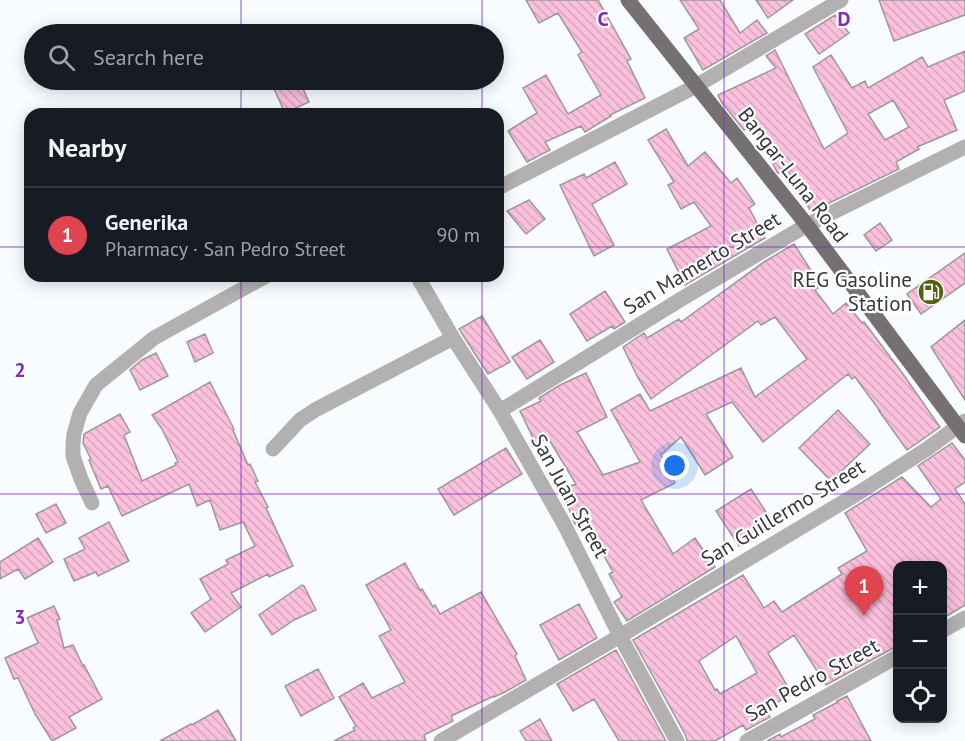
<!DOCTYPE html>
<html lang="en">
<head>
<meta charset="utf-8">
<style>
	body { margin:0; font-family:"PT Sans",sans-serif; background:#20242c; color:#f1f3f6 }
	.controls { position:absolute; right:18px; bottom:18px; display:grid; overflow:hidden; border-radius:12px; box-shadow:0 3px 15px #0003 }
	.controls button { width:54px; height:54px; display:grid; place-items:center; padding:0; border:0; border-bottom:2px solid #363941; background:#171b24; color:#f1f3f6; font:30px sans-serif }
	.you { position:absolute; left:675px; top:466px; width:21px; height:21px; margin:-15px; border:4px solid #fff; border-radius:50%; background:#1a73e8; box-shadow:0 0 0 9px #1a73e833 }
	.badge { display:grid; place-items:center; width:39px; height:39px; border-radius:50%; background:#1a73e8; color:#fff; font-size:20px; font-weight:700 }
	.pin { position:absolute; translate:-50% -50px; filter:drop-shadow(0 2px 3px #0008) }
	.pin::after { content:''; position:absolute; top:32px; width:21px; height:18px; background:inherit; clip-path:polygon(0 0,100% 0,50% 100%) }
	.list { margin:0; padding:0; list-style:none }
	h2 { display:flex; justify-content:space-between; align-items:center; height:78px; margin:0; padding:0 24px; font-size:26px }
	h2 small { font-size:20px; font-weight:400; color:#9ea1a6 }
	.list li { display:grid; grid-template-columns:39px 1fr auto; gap:18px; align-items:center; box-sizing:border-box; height:96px; padding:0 24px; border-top:2px solid #363941 }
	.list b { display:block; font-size:22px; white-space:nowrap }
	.list p { margin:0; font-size:20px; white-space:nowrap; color:#9ea1a6 }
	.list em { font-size:20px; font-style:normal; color:#9ea1a6 }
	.icon { flex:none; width:33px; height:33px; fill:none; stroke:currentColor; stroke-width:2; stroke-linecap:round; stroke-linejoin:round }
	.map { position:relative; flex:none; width:965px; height:741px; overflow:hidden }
	.search { position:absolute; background:#171b24; box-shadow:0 3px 15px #0003; left:24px; top:24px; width:480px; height:66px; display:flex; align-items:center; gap:15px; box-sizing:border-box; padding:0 21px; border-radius:33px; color:#9ea1a6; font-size:22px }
	.panel { position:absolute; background:#171b24; box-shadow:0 3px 15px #0003; left:24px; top:108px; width:480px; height:174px; border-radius:18px }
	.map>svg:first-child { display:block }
</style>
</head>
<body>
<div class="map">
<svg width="965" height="741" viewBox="0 0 965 741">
	<defs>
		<pattern id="building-back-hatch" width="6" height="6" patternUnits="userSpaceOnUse" patternTransform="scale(1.5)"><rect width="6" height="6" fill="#fbc0de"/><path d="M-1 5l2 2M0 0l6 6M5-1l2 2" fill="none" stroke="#d8a6bf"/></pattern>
	</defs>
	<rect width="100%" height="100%" fill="#f9fcff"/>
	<path fill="url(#building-back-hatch)" stroke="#9c989a" stroke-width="1.5" fill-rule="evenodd" d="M526 0H598L631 59 627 61 645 98 610 115 611 116 585 132 581 126 545 142 550 150 527 162 508 131 537 113 523 88 546 75 568 114 601 95 578 55 582 52 558 13 539 23Z
		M680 0H720L740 33 757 20 767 33 703 70 684 38 699 29Z
		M756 0H793L768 18Z
		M879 0H965V15L894 41Z
		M835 15 849 33 819 54 805 34Z
		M775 50 824 149 848 133 813 67 831 55 852 88 865 81 868 88 922 57 928 67 965 51V91L944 100 957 130 917 147 919 149 896 162 899 169 811 212 787 169 778 173 777 172 754 125 744 130 722 103 718 95 776 68 766 56ZM893 100 909 127 885 140 868 114Z
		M270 80H299L309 102 285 113Z
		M666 129 688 166 705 152 731 183 737 178 755 204 749 208 765 238 685 285 667 249 711 226 694 202 681 209 668 185 674 182 648 140Z
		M615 162 627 184 592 204 614 245 594 256 560 185 584 174 586 178Z
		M529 200 545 219 526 234 507 211Z
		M880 223 892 240 876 251 864 235Z
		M794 244 821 286 815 290 833 314 846 303 862 323 864 322 903 374 940 427 907 450 879 411H880L855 377 852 379 848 374 763 442 732 402 706 414 733 457 705 475 681 437 661 455 675 483 641 500 673 554 695 538 715 567 627 621 614 602 622 597 609 574 613 572 584 521 575 524 573 520 562 489 576 484 548 438 536 444 520 411 541 401 539 398 560 385 586 373 607 417 577 432 603 475 640 462 611 410 640 394 650 411 741 368 755 397 807 359 775 317 761 325 758 321 651 399 638 378 623 347 644 333 647 338 679 319 681 322 764 262Z
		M965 253V283L921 314 907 294Z
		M605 291 625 322 614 329 612 326 587 341 570 314Z
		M482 316 510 362 488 374 459 329Z
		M965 320V400L931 347Z
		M205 334 213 353 195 362 187 342Z
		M540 340 554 362 527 379 512 357Z
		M156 353 168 376 140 390 130 370 142 360Z
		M210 382 234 429 233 430 248 465 250 464 258 481 255 482 268 507 266 508 293 566 269 577 268 574 231 593 241 607 205 632 191 613 211 599 200 579 228 564 226 560 255 546 243 522 220 530 210 500 197 506 189 484 122 516 108 486 101 489 89 460 91 459 83 443 84 434 120 414 130 432 124 435 142 481 176 465 175 463 178 462 162 429 152 415Z
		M838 410 870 444 831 481 799 448Z
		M952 443 965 460V482L955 489 965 504V605L942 619V566H897V646L826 685 794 635 768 653 792 694 765 709 770 717 746 730 743 725 715 741H687L686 736 633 640 743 575 764 608 774 601 782 612 842 574 838 568 867 551 845 513 902 477 931 507 941 499 918 466ZM736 636 757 673 720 694 717 689 715 690 699 661Z
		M506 448 522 474 454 515 438 489Z
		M751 489 774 524 739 546 716 511Z
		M56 504 66 523 46 533 36 514Z
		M109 522 129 561 98 576 96 572 74 581 64 559 85 549 79 538Z
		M38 538 53 562 25 579 18 569 0 579V562Z
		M405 563 420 590 422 589 433 607 435 605 440 614 481 592 517 654 515 656 526 680 505 692 494 697V696L451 716 453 721 424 735 426 741H334L355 730 353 728 356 726 339 697 363 683 372 698 405 682 379 636 391 630 366 585Z
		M302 585 304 586 316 610 294 620 272 635 259 615Z
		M579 604 597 638 559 660 540 625Z
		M54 606 60 619 57 620 64 648 73 645 83 666 84 665 102 699 69 717 76 728 52 741 35 714 18 678 14 679 5 658 38 643 27 618Z
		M616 650 666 741H619L594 699 573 711 557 684Z
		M318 669 334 698 301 716 285 686Z
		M847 696 871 741H767L780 734 781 737 815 719 813 715 838 702 837 701Z
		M218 710 236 741H160L191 724 192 725Z
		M540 719 552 741H526L520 731Z"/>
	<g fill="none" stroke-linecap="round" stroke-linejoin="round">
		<path stroke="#b2b0b0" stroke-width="15" d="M498 188 696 86 841 0
			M417 276 453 338 500 411 564 524 620 636 677 741
			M500 411 683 298 807 225 965 147
			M273 449 300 420 315 410 453 338
			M92 503 81 479 73 456V444L74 434 80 413 96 385 154 338 266 276
			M942 631 965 618
			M441 741 620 636 860 492 927 449 965 421
			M747 741 898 656"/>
		<path stroke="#757172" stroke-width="15" d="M628 0 807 225 965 436"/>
	</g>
	<path fill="none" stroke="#7b2cbf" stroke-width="1.5" stroke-opacity="0.55" d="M241 0V34M482 0V34M724 0V741M241 80V114M482 80V114M0 247H30M498 247H965M241 276V741M482 276V741M0 494H965"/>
	<defs>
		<symbol id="fuel-disc" viewBox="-11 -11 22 22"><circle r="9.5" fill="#50630d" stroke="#fff"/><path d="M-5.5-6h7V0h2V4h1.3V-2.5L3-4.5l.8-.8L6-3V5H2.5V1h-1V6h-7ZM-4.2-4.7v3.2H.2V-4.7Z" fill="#fff"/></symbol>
	</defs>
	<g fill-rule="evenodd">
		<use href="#fuel-disc" x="916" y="277" width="30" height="30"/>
	</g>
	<g text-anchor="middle" stroke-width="4.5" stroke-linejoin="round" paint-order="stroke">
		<g font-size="21" fill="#363738" stroke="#fff">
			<text transform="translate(793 175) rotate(52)" y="7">Bangar-Luna Road</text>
			<text transform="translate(702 263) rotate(-31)" y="7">San Mamerto Street</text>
			<text transform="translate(570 496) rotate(61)" y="7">San Juan Street</text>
			<text transform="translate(783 513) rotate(-31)" y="7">San Guillermo Street</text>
			<text transform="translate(812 680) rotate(-29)" y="7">San Pedro Street</text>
		</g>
		<g font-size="21" fill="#363738" stroke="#fff" text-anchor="end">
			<text x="912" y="287">REG Gasoline<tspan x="912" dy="24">Station</tspan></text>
		</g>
	</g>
	<g font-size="20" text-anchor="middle" font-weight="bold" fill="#7b2cbf" stroke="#fff" stroke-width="4.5" stroke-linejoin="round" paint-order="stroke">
		<text x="603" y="26">C</text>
		<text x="844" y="26">D</text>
		<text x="20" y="377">2</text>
		<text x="20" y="624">3</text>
	</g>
</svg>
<div class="controls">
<button>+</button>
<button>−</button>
<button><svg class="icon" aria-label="locate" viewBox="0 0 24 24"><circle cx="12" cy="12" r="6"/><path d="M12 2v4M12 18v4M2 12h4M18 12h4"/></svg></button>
</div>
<div class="you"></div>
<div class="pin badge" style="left:864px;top:616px;background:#e0444e">1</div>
<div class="search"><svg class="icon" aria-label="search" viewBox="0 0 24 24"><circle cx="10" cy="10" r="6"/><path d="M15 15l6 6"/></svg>Search here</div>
<section class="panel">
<h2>Nearby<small></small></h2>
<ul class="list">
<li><span class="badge" style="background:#e0444e">1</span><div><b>Generika</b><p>Pharmacy · San Pedro Street</p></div><em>90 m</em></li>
</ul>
</section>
</div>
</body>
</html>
